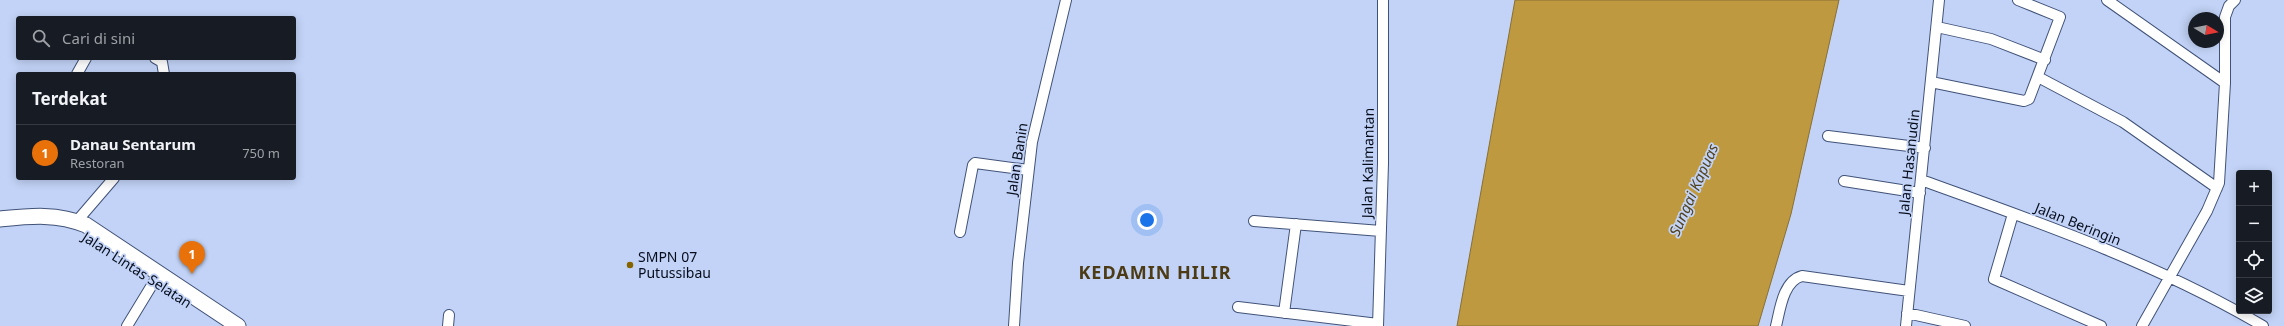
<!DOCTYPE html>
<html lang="id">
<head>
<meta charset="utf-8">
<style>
	body { margin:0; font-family:"Noto Sans",sans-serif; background:#20242c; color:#f1f3f6 }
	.controls { position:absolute; right:12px; bottom:12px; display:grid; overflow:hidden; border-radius:4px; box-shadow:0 2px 10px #0003 }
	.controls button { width:36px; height:36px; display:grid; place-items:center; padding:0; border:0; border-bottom:1px solid #363941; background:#171b24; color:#f1f3f6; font:20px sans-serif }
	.compass { position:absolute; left:2188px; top:12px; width:36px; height:36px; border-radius:50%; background:#171b24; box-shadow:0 2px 10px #0003; rotate:100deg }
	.you { position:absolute; left:1147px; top:220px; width:14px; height:14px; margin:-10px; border:3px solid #fff; border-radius:50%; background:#1a73e8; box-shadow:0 0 0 6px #1a73e833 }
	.badge { display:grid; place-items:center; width:26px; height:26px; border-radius:50%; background:#0f766e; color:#fff; font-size:13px; font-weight:700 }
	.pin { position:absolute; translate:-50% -33px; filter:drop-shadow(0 1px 2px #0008) }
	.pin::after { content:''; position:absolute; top:21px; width:14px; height:12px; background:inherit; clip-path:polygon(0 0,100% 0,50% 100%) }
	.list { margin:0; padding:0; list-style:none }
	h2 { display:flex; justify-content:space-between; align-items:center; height:52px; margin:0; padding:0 16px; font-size:17px }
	h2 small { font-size:13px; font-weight:400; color:#9ea1a6 }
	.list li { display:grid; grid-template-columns:26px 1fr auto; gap:12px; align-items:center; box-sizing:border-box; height:56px; padding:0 16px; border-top:1px solid #363941 }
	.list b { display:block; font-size:15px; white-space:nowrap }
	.list p { margin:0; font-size:13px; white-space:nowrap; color:#9ea1a6 }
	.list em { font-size:13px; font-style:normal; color:#9ea1a6 }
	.icon { flex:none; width:22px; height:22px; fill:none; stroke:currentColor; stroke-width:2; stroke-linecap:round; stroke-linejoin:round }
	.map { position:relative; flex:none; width:2284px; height:326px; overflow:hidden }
	.search { position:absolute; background:#171b24; box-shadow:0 2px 10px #0003; left:16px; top:16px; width:280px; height:44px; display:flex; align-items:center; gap:10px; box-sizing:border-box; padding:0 14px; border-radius:4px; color:#9ea1a6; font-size:15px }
	.panel { position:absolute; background:#171b24; box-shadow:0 2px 10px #0003; left:16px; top:72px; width:280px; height:108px; border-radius:4px }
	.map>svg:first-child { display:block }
</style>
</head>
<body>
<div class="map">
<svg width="2284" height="326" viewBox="0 0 2284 326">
	<rect width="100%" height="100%" fill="#c2d3f7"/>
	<path fill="#bf993f" stroke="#886f34" d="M1515 0H1839L1791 214 1758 326H1457Z"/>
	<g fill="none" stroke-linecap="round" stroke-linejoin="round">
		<defs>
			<path id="minor" d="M2107 0 2225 83
				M1937 27 1991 39 2045 60
				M155 58 162 62 164 74
				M77 74 86 58
				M2038 77 2123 122 2217 188
				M1931 82 2024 101 2029 99 2060 17 2018 0
				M1828 136 1925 148
				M1921 180C2038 222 2156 263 2263 326
				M1844 181 1920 193
				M2013 214 1994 279 2101 326
				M77 221 114 178
				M1254 221 1381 231
				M960 232 973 165 975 163 1028 170
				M1238 307 1378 324
				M1284 313 1296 224
				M1907 313 1965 326
				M127 326 155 280
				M448 326 449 315
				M1014 326 1018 263 1032 142 1066 0
				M1378 326 1383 163V0
				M1776 326C1780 310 1783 281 1802 276L1909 291
				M1906 326 1939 0
				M2142 326 2207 211 2219 183 2225 83V17L2229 6 2235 0"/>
			<path id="highway" d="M0 219C30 216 57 213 86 225L238 326"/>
		</defs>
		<use href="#minor" stroke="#415278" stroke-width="12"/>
		<use href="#highway" stroke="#415278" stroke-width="17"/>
		<use href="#minor" stroke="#fff" stroke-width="10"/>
		<use href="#highway" stroke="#fff" stroke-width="15"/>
	</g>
	<circle fill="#856400" stroke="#c2d3f7" stroke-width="1.5" cx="630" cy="265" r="4"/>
	<g text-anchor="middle" stroke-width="3.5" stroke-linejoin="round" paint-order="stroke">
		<g font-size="14" fill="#060c1b" stroke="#c2d3f7">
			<text transform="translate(1017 159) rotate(-81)" y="5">Jalan Banin</text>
			<text transform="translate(1909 162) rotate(-84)" y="5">Jalan Hasanudin</text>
			<text transform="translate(1368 163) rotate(-89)" y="5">Jalan Kalimantan</text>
			<text transform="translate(2078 224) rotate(22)" y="5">Jalan Beringin</text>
			<text transform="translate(137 270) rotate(33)" y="5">Jalan Lintas Selatan</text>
		</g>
		<g font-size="14" fill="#060c1b" stroke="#c2d3f7" text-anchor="start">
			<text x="638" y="262">SMPN 07<tspan x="638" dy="16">Putussibau</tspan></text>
		</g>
		<g font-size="15" font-style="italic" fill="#52421c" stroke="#c2d3f7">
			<text transform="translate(1694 190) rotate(-66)" y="5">Sungai Kapuas</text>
		</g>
		<g font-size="18" font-weight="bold" letter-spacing="1" fill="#4c3b14" stroke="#c2d3f7">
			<text x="1155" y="279">KEDAMIN HILIR</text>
		</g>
	</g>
</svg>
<div class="controls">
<button>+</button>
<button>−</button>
<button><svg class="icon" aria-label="locate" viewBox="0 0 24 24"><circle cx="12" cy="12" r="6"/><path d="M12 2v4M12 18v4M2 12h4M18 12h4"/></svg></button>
<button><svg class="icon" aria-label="layers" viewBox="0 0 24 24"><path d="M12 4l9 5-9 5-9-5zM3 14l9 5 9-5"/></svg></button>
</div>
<svg class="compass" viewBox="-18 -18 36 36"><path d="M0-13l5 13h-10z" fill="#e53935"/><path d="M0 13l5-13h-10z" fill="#9ea1a6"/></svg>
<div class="you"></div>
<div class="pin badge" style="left:192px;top:274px;background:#e8710a">1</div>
<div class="search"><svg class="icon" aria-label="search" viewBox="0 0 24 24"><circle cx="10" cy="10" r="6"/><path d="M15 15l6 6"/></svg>Cari di sini</div>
<section class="panel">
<h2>Terdekat<small></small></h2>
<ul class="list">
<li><span class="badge" style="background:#e8710a">1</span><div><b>Danau Sentarum</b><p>Restoran</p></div><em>750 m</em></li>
</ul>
</section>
</div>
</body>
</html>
